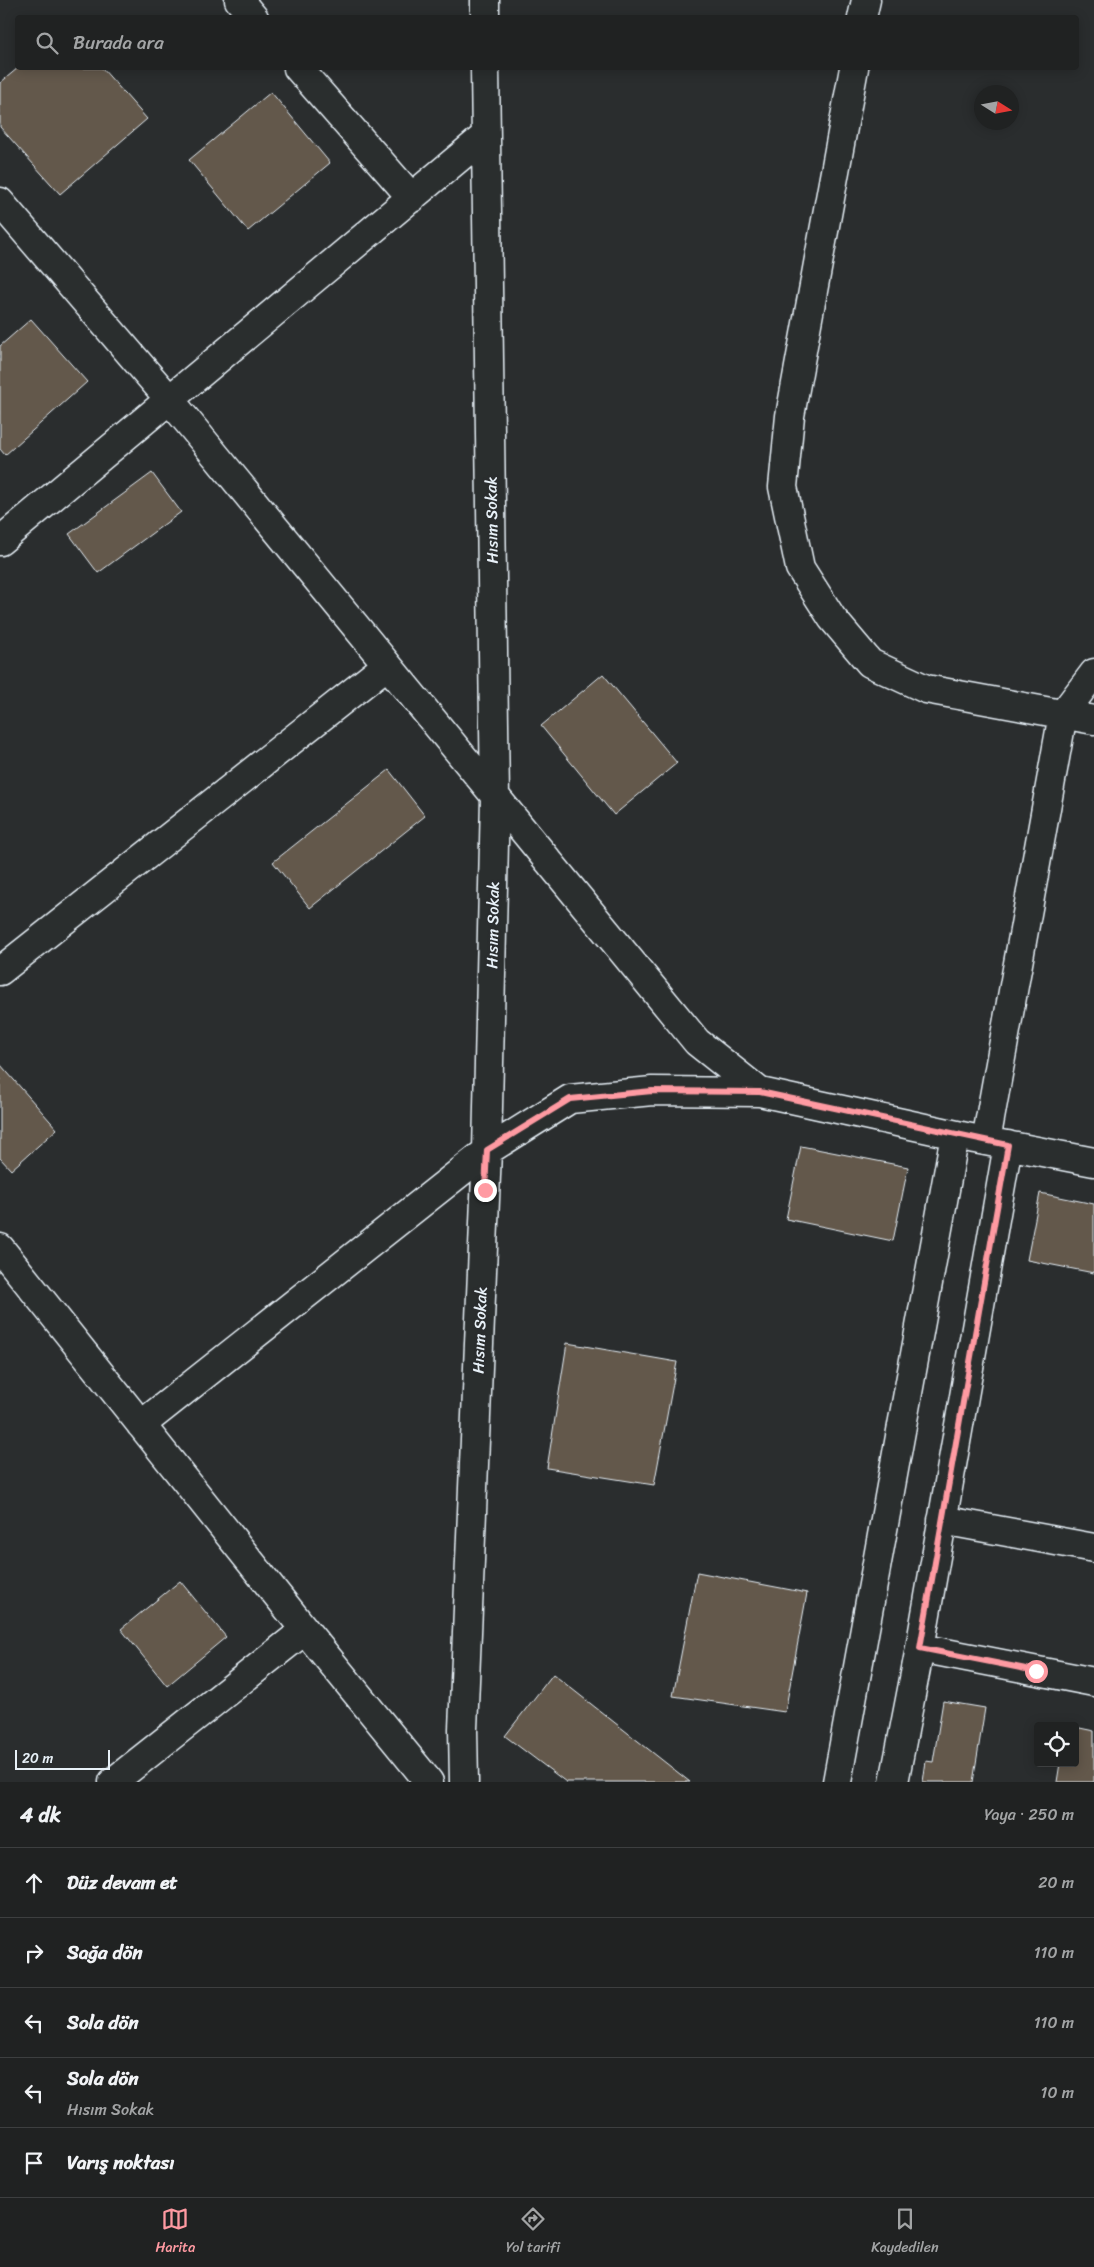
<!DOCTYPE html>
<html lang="tr">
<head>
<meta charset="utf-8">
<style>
	body { margin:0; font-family:Sriracha,sans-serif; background:#2d2f2f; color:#f1f3f6 }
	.controls { position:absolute; right:15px; bottom:15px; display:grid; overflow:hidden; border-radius:5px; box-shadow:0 2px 12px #0003 }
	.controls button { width:45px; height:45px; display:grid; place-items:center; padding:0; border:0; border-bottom:1px solid #3d3f40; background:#202222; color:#f1f3f6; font:25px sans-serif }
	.compass { position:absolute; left:974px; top:85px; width:45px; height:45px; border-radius:50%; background:#202222; box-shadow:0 2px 12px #0003; rotate:101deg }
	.scale { position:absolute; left:15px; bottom:12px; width:95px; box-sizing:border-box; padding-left:5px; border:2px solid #e8f1f8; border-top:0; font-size:14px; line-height:18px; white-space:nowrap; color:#e8f1f8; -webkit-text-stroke:4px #2a2d2e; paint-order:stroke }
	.stop { position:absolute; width:15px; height:15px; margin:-11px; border:4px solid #ff9aa2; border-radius:50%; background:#fff }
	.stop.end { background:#ff9aa2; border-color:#fff; box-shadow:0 1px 5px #0008 }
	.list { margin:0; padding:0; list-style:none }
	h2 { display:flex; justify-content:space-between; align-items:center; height:65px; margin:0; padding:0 20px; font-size:21px }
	h2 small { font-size:16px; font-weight:400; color:#a2a4a5 }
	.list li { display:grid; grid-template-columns:32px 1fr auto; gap:15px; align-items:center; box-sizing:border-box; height:70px; padding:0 20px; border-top:1px solid #3d3f40 }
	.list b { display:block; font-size:19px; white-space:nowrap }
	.list p { margin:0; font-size:16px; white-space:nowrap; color:#a2a4a5 }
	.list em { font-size:16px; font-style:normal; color:#a2a4a5 }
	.icon { flex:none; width:28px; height:28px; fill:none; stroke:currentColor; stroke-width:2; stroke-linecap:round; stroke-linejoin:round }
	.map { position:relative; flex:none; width:1094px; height:1782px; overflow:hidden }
	.search { position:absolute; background:#202222; box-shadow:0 2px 12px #0003; left:15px; right:15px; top:15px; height:55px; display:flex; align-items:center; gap:12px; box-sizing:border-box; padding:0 18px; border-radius:5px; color:#a2a4a5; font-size:19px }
	.sheet { height:415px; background:#202222 }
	nav { display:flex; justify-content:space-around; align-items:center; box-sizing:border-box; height:70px; border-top:1px solid #3d3f40; background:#202222; font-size:14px; color:#a2a4a5 }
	nav a { display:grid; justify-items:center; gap:2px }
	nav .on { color:#ff9aa2 }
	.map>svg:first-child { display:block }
</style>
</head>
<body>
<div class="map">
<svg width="1094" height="1782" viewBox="0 0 1094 1782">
	<rect width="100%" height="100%" fill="#2a2d2e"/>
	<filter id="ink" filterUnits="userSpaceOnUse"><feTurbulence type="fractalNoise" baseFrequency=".02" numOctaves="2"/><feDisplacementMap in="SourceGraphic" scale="10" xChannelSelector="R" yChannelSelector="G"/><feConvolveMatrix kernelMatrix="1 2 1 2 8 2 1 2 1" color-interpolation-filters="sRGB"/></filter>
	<g filter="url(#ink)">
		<path fill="#64584b" stroke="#e8f1f8" d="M18 68H102L147 119 60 194 0 127V83Z
			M271 92 330 163 248 231 189 160Z
			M31 319 87 382 5 455 0 449V346Z
			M152 473 181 512 98 573 69 534Z
			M603 674 677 763 614 815 541 726Z
			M389 770 425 816 310 908 273 862Z
			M0 1064 57 1129 11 1170 0 1158Z
			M801 1146 908 1167 893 1241 786 1219Z
			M1040 1193 1094 1204V1273L1027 1260Z
			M567 1343 677 1362 654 1485 547 1468Z
			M697 1572 807 1593 785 1712 673 1696Z
			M180 1581 226 1637 167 1686 121 1629Z
			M553 1674 690 1782H566L505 1736Z
			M943 1701 985 1708 973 1782H923L926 1761 933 1762Z
			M1075 1727 1094 1731V1782H1057L1060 1763H1075Z"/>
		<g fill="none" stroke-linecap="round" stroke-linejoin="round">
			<defs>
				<path id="minor" d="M239 0 254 18
					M485 18V0
					M862 18 866 0
					M298 68 412 198
					M854 68 790 416 783 487 800 568 832 618 870 663 926 689 1094 720
					M0 202 170 400 697 1042 760 1092 975 1139 1094 1162
					M0 541 485 136
					M0 971 387 665
					M986 1141 1063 714 1094 673
					M0 1248 305 1630 429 1782
					M141 1425 487 1151 570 1099 652 1091 760 1092
					M942 1520 1094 1548
					M920 1648 1094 1682
					M113 1782 305 1630
					M464 1782 463 1729 487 1151 495 798 485 68
					M837 1782 955 1135
					M894 1782 920 1648 1008 1145"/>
			</defs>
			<use href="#minor" stroke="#e8f1f8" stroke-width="31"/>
			<use href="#minor" stroke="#2a2d2e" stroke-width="28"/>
		</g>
	</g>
	<g fill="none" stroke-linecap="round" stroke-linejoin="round" filter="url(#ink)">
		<path stroke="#ff9aa2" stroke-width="6" d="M485 1190 487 1150 570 1099 652 1091 760 1092 1008 1145 920 1648 1036 1671"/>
	</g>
	<g text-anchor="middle" stroke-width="5" stroke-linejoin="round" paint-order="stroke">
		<g font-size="16" fill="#e8f1f8" stroke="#2a2d2e">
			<text transform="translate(491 520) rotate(-91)" y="6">Hısım Sokak</text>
			<text transform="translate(492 925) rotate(-89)" y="6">Hısım Sokak</text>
			<text transform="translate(479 1330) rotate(-88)" y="6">Hısım Sokak</text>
		</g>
	</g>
</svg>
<div class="controls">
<button><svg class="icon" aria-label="locate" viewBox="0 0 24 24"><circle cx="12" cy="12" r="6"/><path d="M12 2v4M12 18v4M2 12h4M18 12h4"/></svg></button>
</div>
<svg class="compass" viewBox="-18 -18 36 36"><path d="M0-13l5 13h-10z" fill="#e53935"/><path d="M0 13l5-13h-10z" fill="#a2a4a5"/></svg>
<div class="scale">20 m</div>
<div class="stop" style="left:1036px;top:1671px"></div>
<div class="stop end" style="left:485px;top:1190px"></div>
<div class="search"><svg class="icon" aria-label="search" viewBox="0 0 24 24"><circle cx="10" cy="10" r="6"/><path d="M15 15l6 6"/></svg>Burada ara</div>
</div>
<section class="sheet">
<h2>4 dk<small>Yaya · 250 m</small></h2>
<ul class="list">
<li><svg class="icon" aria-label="ahead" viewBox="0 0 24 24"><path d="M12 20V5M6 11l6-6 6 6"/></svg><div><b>Düz devam et</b></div><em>20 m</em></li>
<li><svg class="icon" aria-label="right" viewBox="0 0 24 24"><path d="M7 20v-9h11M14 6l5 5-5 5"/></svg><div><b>Sağa dön</b></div><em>110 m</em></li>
<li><svg class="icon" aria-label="left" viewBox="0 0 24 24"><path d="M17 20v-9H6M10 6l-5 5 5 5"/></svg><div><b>Sola dön</b></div><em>110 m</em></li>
<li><svg class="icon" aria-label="left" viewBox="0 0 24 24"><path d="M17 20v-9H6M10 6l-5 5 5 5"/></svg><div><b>Sola dön</b><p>Hısım Sokak</p></div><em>10 m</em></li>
<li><svg class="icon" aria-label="arrive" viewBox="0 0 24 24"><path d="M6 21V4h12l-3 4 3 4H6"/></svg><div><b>Varış noktası</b></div></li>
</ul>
</section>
<nav>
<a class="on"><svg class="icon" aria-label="map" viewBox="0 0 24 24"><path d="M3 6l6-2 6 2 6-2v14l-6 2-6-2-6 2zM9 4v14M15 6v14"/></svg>Harita</a>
<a><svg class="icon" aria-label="directions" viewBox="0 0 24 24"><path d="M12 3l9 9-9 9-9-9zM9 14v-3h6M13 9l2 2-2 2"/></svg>Yol tarifi</a>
<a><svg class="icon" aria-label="saved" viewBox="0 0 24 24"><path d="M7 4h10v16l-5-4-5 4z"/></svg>Kaydedilen</a>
</nav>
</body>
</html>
